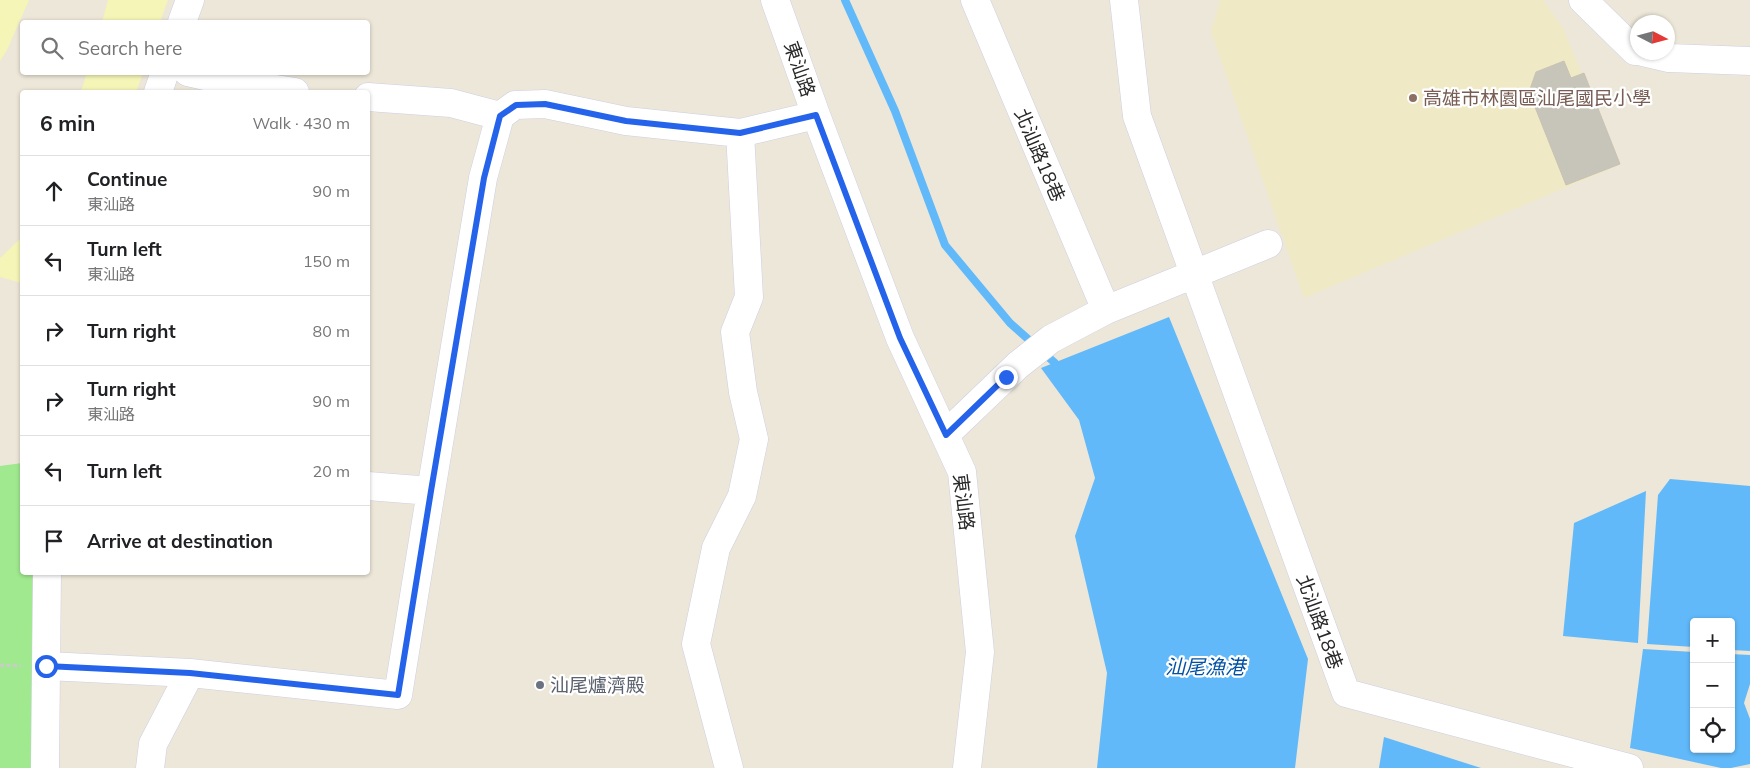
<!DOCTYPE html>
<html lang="en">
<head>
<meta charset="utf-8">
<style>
	body { margin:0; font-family:Mulish,"Noto Sans TC",sans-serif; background:#f6f6f6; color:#202124 }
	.controls { position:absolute; right:15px; bottom:15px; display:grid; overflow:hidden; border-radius:5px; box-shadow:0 1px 4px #0004 }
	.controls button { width:45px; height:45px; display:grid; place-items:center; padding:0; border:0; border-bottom:1px solid #e0e0e0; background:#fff; color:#202124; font:25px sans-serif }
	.compass { position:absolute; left:1630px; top:15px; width:45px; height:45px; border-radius:50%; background:#fff; box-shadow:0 1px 4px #0004; rotate:96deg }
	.stop { position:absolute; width:15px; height:15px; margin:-11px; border:4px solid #2563eb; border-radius:50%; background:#fff }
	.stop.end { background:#2563eb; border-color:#fff; box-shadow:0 1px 5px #0008 }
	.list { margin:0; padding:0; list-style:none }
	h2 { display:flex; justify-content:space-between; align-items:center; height:65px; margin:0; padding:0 20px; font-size:21px }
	h2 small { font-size:16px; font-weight:400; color:#757577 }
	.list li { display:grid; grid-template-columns:32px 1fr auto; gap:15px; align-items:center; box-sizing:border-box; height:70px; padding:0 20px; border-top:1px solid #e0e0e0 }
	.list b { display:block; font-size:19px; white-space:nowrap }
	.list p { margin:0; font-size:16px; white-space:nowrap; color:#757577 }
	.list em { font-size:16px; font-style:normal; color:#757577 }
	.icon { flex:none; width:28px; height:28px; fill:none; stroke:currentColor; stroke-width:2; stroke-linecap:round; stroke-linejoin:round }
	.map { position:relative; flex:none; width:1750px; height:768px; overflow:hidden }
	.search { position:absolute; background:#fff; box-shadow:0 1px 4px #0004; left:20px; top:20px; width:350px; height:55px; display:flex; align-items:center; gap:12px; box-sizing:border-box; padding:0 18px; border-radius:5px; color:#757577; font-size:19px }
	.panel { position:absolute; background:#fff; box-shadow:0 1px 4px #0004; left:20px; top:90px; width:350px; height:485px; border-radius:5px }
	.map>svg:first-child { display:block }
</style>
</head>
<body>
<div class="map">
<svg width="1750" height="768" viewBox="0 0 1750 768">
	<rect width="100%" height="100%" fill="#ece7d8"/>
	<path fill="#f0e9c6" d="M1220 0H1543L1563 28 1619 165 1304 298 1211 32Z"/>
	<path fill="#a0e98f" d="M22 463V572L38 573 35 768H0V466Z"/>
	<path fill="#f5f5b8" d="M0 0H29L7 50 0 61Z
		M108 0H168L160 22H102Z
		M87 72H143V73L136 92H81Z
		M22 237V283L0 277V258Z"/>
	<path fill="#61b9f9" d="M1169 317 1308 659 1295 768H1097L1107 673 1075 536 1095 478 1079 420 1041 368Z
		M1670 479 1750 486V651L1731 650V622H1694V647L1647 644 1658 495Z
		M1646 491 1638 643 1563 636 1574 523Z
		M1643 649 1694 652V749H1731V654L1750 655V684L1744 703 1750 719V764L1731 768H1721L1630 748Z
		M1384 737 1481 768H1379Z"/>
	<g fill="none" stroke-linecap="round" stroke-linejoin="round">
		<path stroke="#61b9f9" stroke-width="8" d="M845 0 895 111 945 245 1010 323 1055 363"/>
	</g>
	<path fill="#c7c4b9" stroke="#c8c3b2" d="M1564 61 1571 78 1584 73 1620 164 1566 185 1529 92 1536 72Z"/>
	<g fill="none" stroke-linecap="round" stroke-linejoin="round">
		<defs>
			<path id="minor" d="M775 0 816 115 900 338 962 472 980 652 967 768
				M975 0 1106 310
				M1124 0 1137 116 1346 693 1629 768
				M1583 0 1635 51H1638
				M182 22 190 0
				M1643 52 1669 58 1750 61
				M188 72 236 83 295 92
				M158 92 165 72
				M368 97 451 103 500 116 515 105 545 104 626 121 740 133 816 115
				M945 435 1018 365 1051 339 1106 310 1268 244
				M368 486 431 491
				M47 666 190 673 398 695 431 491 483 178 500 116
				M45 768 47 572
				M150 768 153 744 190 673
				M729 768 696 644 716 548 742 496 754 439 743 392 735 332 749 297 740 133"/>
		</defs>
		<use href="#minor" stroke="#cecee3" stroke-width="29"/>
		<path stroke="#cbcbcb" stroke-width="3" stroke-dasharray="4 2.5" stroke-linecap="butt" d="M0 665 21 666"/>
		<use href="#minor" stroke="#fff" stroke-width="28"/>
	</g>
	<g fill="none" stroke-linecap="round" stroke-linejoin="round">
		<path stroke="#2563eb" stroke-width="6" d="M46 666 190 673 398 695 431 491 484 178 500 116 516 105 545 104 626 121 740 133 816 115 900 338 946 435 1006 377"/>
	</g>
	<circle fill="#8d6e63" stroke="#fff" stroke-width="2" cx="1413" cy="98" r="5"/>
	<circle fill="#6b7280" stroke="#fff" stroke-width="2" cx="540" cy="685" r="5"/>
	<g text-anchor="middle" stroke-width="4.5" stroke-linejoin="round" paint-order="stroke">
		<g font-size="19" fill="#282828" stroke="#fff">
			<text transform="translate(800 69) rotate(71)" y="7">東汕路</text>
			<text transform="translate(1040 155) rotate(67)" y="7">北汕路18巷</text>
			<text transform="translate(964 502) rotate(83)" y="7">東汕路</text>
			<text transform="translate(1320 622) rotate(70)" y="7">北汕路18巷</text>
		</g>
		<g font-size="19" fill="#785e54" stroke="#fff" text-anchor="start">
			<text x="1423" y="105">高雄市林園區汕尾國民小學</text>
		</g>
		<g font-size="19" fill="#5b616d" stroke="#fff" text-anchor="start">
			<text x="550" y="692">汕尾爐濟殿</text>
		</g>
		<g font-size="20" font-style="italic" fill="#0252a3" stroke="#fff">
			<text x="1205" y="674">汕尾漁港</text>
		</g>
	</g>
</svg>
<div class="controls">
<button>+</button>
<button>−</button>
<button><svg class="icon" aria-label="locate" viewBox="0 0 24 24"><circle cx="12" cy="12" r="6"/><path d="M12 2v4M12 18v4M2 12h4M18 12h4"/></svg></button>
</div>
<svg class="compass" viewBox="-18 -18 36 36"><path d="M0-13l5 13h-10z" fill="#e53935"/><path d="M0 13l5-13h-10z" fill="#757577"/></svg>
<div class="stop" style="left:46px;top:666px"></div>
<div class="stop end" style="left:1006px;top:377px"></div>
<div class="search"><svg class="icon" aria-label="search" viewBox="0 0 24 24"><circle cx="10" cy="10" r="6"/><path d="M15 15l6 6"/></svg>Search here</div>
<section class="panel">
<h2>6 min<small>Walk · 430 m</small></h2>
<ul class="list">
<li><svg class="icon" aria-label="ahead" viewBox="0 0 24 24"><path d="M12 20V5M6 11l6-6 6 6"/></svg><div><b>Continue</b><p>東汕路</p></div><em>90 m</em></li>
<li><svg class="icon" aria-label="left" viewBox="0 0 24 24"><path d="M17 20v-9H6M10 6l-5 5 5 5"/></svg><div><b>Turn left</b><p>東汕路</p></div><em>150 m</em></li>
<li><svg class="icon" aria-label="right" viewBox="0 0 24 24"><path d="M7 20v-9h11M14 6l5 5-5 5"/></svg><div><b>Turn right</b></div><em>80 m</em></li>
<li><svg class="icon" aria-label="right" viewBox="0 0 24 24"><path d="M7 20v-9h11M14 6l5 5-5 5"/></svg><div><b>Turn right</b><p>東汕路</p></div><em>90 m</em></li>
<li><svg class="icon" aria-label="left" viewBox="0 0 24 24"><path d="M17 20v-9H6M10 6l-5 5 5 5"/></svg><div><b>Turn left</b></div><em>20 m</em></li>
<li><svg class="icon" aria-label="arrive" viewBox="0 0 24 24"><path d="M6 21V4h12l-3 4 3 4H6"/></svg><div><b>Arrive at destination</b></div></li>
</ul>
</section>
</div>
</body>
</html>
